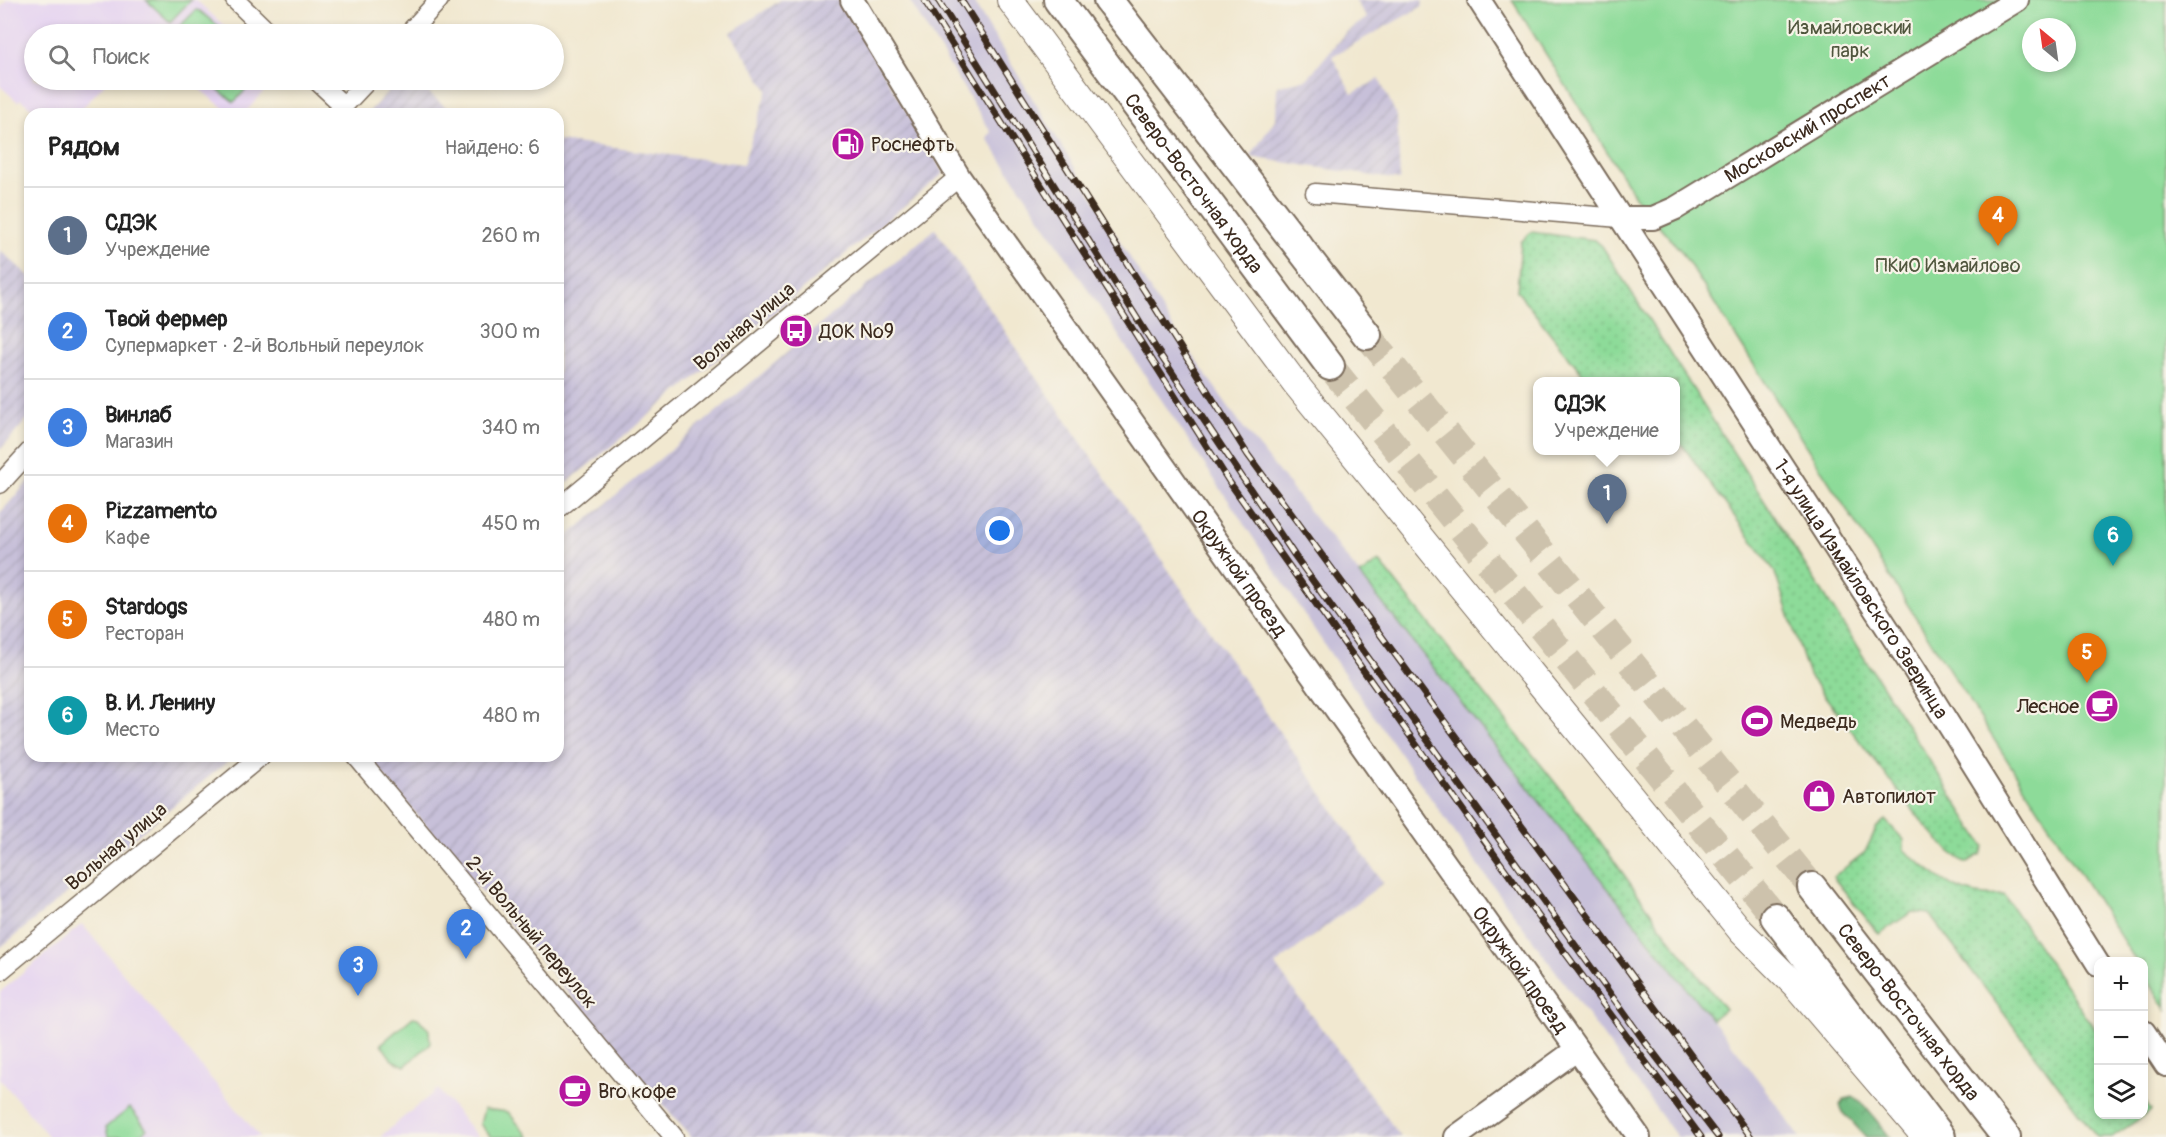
<!DOCTYPE html>
<html lang="ru">
<head>
<meta charset="utf-8">
<style>
	body { margin:0; font-family:Pangolin,sans-serif; background:#f6f6f6; color:#222 }
	.controls { position:absolute; right:18px; bottom:18px; display:grid; overflow:hidden; border-radius:12px; box-shadow:0 3px 9px #0003 }
	.controls button { width:54px; height:54px; display:grid; place-items:center; padding:0; border:0; border-bottom:2px solid #e0e0e0; background:#fff; color:#222; font:30px sans-serif }
	.compass { position:absolute; left:2022px; top:18px; width:54px; height:54px; border-radius:50%; background:#fff; box-shadow:0 3px 9px #0003; rotate:331deg }
	.you { position:absolute; left:1000px; top:531px; width:21px; height:21px; margin:-15px; border:4px solid #fff; border-radius:50%; background:#1a73e8; box-shadow:0 0 0 9px #1a73e833 }
	.badge { display:grid; place-items:center; width:39px; height:39px; border-radius:50%; background:#db2777; color:#fff; font-size:20px; font-weight:700 }
	.pin { position:absolute; translate:-50% -50px; filter:drop-shadow(0 2px 3px #0008) }
	.pin::after { content:''; position:absolute; top:32px; width:21px; height:18px; background:inherit; clip-path:polygon(0 0,100% 0,50% 100%) }
	.popup { position:absolute; left:1533px; top:377px; width:147px; height:78px; box-sizing:border-box; display:grid; place-content:center; border-radius:12px; background:#fff; filter:drop-shadow(0 2px 4px #0005); font-size:20px; white-space:nowrap; color:#767676 }
	.popup b { font-size:22px; color:#222 }
	.popup::after { content:''; position:absolute; left:50%; top:100%; margin-left:-12px; border:12px solid transparent; border-top-color:#fff }
	.list { margin:0; padding:0; list-style:none }
	h2 { display:flex; justify-content:space-between; align-items:center; height:78px; margin:0; padding:0 24px; font-size:26px }
	h2 small { font-size:20px; font-weight:400; color:#767676 }
	.list li { display:grid; grid-template-columns:39px 1fr auto; gap:18px; align-items:center; box-sizing:border-box; height:96px; padding:0 24px; border-top:2px solid #e0e0e0 }
	.list b { display:block; font-size:22px; white-space:nowrap }
	.list p { margin:0; font-size:20px; white-space:nowrap; color:#767676 }
	.list em { font-size:20px; font-style:normal; color:#767676 }
	.icon { flex:none; width:33px; height:33px; fill:none; stroke:currentColor; stroke-width:2; stroke-linecap:round; stroke-linejoin:round }
	.map { position:relative; flex:none; width:2166px; height:1137px; overflow:hidden }
	.search { position:absolute; background:#fff; box-shadow:0 3px 9px #0003; left:24px; top:24px; width:540px; height:66px; display:flex; align-items:center; gap:15px; box-sizing:border-box; padding:0 21px; border-radius:33px; color:#767676; font-size:22px }
	.panel { position:absolute; background:#fff; box-shadow:0 3px 9px #0003; left:24px; top:108px; width:540px; height:654px; border-radius:18px }
	.map>svg:first-child { display:block }
</style>
</head>
<body>
<div class="map">
<svg width="2166" height="1137" viewBox="0 0 2166 1137">
	<defs>
		<pattern id="industrial-furrows" width="10" height="10" patternUnits="userSpaceOnUse" patternTransform="scale(1.5)"><rect width="10" height="10" fill="#c7c0d9"/><path d="M-1 1l2-2M0 10L10 0M9 11l2-2" fill="none" stroke="#aca5ba"/></pattern>
		<pattern id="grass-dots" width="8" height="8" patternUnits="userSpaceOnUse" patternTransform="scale(1.5)"><rect width="8" height="8" fill="#8ddb99"/><path d="M2 2h.1M6 6h.1" fill="none" stroke="#7bbc83" stroke-width="1.8" stroke-linecap="round"/></pattern>
		<pattern id="forest-crowns" width="20" height="18" patternUnits="userSpaceOnUse" patternTransform="scale(1.5)"><rect width="20" height="18" fill="#72bb81"/><path d="M2 6a3 3 0 1 1 6 0M12 15a3 3 0 1 1 6 0" fill="none" stroke="#5f9869"/></pattern>
	</defs>
	<rect width="100%" height="100%" fill="#f7f3e8"/>
	<filter id="ink" filterUnits="userSpaceOnUse"><feTurbulence type="fractalNoise" baseFrequency=".0167" numOctaves="2"/><feDisplacementMap in="SourceGraphic" scale="12" xChannelSelector="R" yChannelSelector="G"/><feConvolveMatrix kernelMatrix="1 2 1 2 8 2 1 2 1" color-interpolation-filters="sRGB"/></filter>
	<filter id="wash" filterUnits="userSpaceOnUse"><feTurbulence type="fractalNoise" baseFrequency=".008" numOctaves="4" result="noise"/><feDisplacementMap in="SourceGraphic" scale="24" xChannelSelector="R" yChannelSelector="G"/><feGaussianBlur stdDeviation="1.35" result="paint"/><feColorMatrix in="noise" values="0 0 0 0 0 0 0 0 0 0 0 0 0 0 0 0 0 1.4 0 .05"/><feComposite in="paint" operator="in"/></filter>
	<g filter="url(#wash)">
		<rect width="100%" height="100%" fill="#f1e8d0"/>
		<path fill="#e5d3f1" d="M7 0H196L233 34H34V80H108L77 114H39L20 99 18 102 0 86V8Z
			M188 80H274L244 114H231Z
			M82 924 260 1137H49L0 1079V992Z
			M438 1089 478 1137H380L394 1125Z"/>
		<path fill="url(#industrial-furrows)" d="M781 0H839L944 173 558 490V141L743 164 768 90 730 33Z
			M1355 0H1422L1423 6 1332 56 1352 94 1379 79 1397 116 1400 180 1250 157 1276 118 1277 86 1307 79 1345 33 1367 18Z
			M399 80H414L454 114H367Z
			M935 229 1383 883 1275 965 1401 1137H691L367 756H558V544Z
			M0 250 30 277V416L0 450Z
			M30 480V756H234L0 948V513Z"/>
		<path fill="#c7c0d9" d="M909 0H972L1177 334 1243 427 1738 1052 1800 1137H1677L1464 846 1332 656 987 138 991 132Z"/>
		<path fill="url(#grass-dots)" stroke="#64825c" stroke-width="1.5" d="M1531 232 1595 240 1602 246 1984 846 1981 854 1966 863 1950 852 1924 824 1809 676 1774 570 1676 437V382L1588 381 1517 291 1521 242Z
			M1379 561 1584 819 1670 939 1725 1009 1712 1020 1360 575Z
			M1885 820 1904 840V850C1938 877 1958 899 2004 895L2098 1034V1114H2144V1100L2151 1111 2112 1137H2097L1929 914 1912 912 1879 934 1833 877 1865 852 1877 827Z"/>
		<path fill="url(#forest-crowns)" stroke="#567250" stroke-width="1.5" d="M1853 1097 1863 1104 1890 1137H1866L1843 1112 1840 1105 1845 1099Z"/>
		<path fill="#8ddb99" stroke="#64825c" stroke-width="1.5" fill-rule="evenodd" d="M146 0H191L170 22Z
			M1512 0H2166V1009L2144 974V962L2136 961 1681 251 1640 204ZM2031 27H2067V63H2031Z
			M196 10 200 11 227 34H172Z
			M206 80H255L234 102Z
			M413 1017 418 1018 429 1030 430 1044 405 1066 392 1060 381 1044Z
			M130 1108 147 1129 137 1137H108L106 1127Z
			M484 1109 508 1112 529 1137H491L480 1124Z"/>
	</g>
	<g filter="url(#ink)">
		<g fill="none" stroke-linecap="round" stroke-linejoin="round">
			<path stroke="#cdc2ac" stroke-width="28" stroke-dasharray="28 14" stroke-linecap="butt" d="M1367 335 1812 887
				M1330 366 1775 917"/>
			<defs>
				<path id="minor" d="M235 0 270 34
					M408 34 439 0
					M316 80 344 106
					M336 114 368 80
					M1315 193 1620 218
					M0 484 30 451
					M558 509 959 177
					M356 756 674 1137
					M0 971 261 756"/>
				<g id="tertiary">
					<path id="s1" d="M852 0 959 177 1639 1137"/>
					<path id="s2" d="M1479 0 1914 669 2098 964"/>
					<path id="s3" d="M1620 218H1653L1676 208 2017 0"/>
					<path d="M2144 1032 2166 1065"/>
					<path d="M1456 1137 1576 1050"/>
				</g>
				<path id="secondary" d="M1010 0 1295 383 1741 931 1795 985 1925 1137"/>
				<g id="primary">
					<path id="s4" d="M1058 0 1330 366"/>
					<path d="M1108 0 1367 335"/>
					<path id="s5" d="M1812 887 2006 1137"/>
					<path d="M1775 917 1941 1137"/>
				</g>
			</defs>
			<use href="#minor" stroke="#7b6c5c" stroke-width="21"/>
			<use href="#tertiary" stroke="#7b6c5c" stroke-width="26"/>
			<use href="#secondary" stroke="#7b6c5c" stroke-width="28"/>
			<use href="#primary" stroke="#7b6c5c" stroke-width="32"/>
			<use href="#minor" stroke="#fff" stroke-width="18"/>
			<use href="#tertiary" stroke="#fff" stroke-width="22"/>
			<use href="#secondary" stroke="#fff" stroke-width="26"/>
			<use href="#primary" stroke="#fff" stroke-width="28"/>
			<defs>
				<path id="rail" d="M924 0 1230 483 1541 920 1701 1137
					M938 0 1157 350 1295 556 1642 1038 1718 1137
					M961 0 1248 455 1751 1137"/>
			</defs>
			<use href="#rail" stroke="#3b2a1e" stroke-width="7"/>
			<use href="#rail" stroke="#f7f3e8" stroke-width="4.5" stroke-dasharray="14" stroke-linecap="butt"/>
		</g>
	</g>
	<defs>
		<symbol id="fuel-disc" viewBox="-11 -11 22 22"><circle r="9.5" fill="#b5179e" stroke="#f7f3e8"/><path d="M-5.5-6h7V0h2V4h1.3V-2.5L3-4.5l.8-.8L6-3V5H2.5V1h-1V6h-7ZM-4.2-4.7v3.2H.2V-4.7Z" fill="#fff"/></symbol>
		<symbol id="bus-disc" viewBox="-11 -11 22 22"><circle r="9.5" fill="#b5179e" stroke="#f7f3e8"/><path d="M-5-6H5V4H4V6H2V4H-2V6H-4V4H-5ZM-3.5-4V0h7V-4ZM-3.5 1.2v1.5H-2V1.2ZM2 1.2v1.5H3.5V1.2Z" fill="#fff"/></symbol>
		<symbol id="cafe-disc" viewBox="-11 -11 22 22"><circle r="9.5" fill="#b5179e" stroke="#f7f3e8"/><path d="M-5.5-4.5H6V0H3Q3 3.5 0 3.5H-2.5Q-5.5 3.5-5.5 0ZM3-3.2v2h1.7v-2ZM-6 4.5H4V6H-6Z" fill="#fff"/></symbol>
		<symbol id="stadium-disc" viewBox="-11 -11 22 22"><circle r="9.5" fill="#b5179e" stroke="#f7f3e8"/><path d="M0-5a6.5 5 0 1 0 0 10a6.5 5 0 1 0 0-10ZM-3.5-1.8h7v3.6h-7Z" fill="#fff"/></symbol>
		<symbol id="shop-disc" viewBox="-11 -11 22 22"><circle r="9.5" fill="#b5179e" stroke="#f7f3e8"/><path d="M-5-2.5h2.3a2.7 3.5 0 0 1 5.4 0H5L5.5 6h-11ZM-1.5-2.5h3a1.5 2.3 0 0 0-3 0Z" fill="#fff"/></symbol>
	</defs>
	<g fill-rule="evenodd">
		<use href="#fuel-disc" x="829" y="125" width="38" height="38"/>
		<use href="#bus-disc" x="777" y="312" width="38" height="38"/>
		<use href="#cafe-disc" x="2083" y="687" width="38" height="38"/>
		<use href="#stadium-disc" x="1738" y="702" width="38" height="38"/>
		<use href="#shop-disc" x="1800" y="777" width="38" height="38"/>
		<use href="#cafe-disc" x="556" y="1072" width="38" height="38"/>
	</g>
	<g text-anchor="middle" stroke-width="4.5" stroke-linejoin="round" paint-order="stroke">
		<g font-size="20" fill="#50563d" stroke="#f7f3e8">
			<text x="1850" y="34">Измайловский<tspan x="1850" dy="23">парк</tspan></text>
			<text x="1948" y="272">ПКиО Измайлово</text>
		</g>
		<g font-size="20" fill="#3b2a1e" stroke="#f7f3e8">
			<text dy="7" stroke="none"><textPath href="#s3" startOffset="212">Московский проспект</textPath></text>
			<text dy="7" stroke="none"><textPath href="#s4" startOffset="228">Северо-Восточная хорда</textPath></text>
			<text transform="translate(744 326) rotate(-40)" y="7">Вольная улица</text>
			<text dy="7" stroke="none"><textPath href="#s1" startOffset="692">Окружной проезд</textPath></text>
			<text dy="7" stroke="none"><textPath href="#s2" startOffset="702">1-я улица Измайловского Зверинца</textPath></text>
			<text transform="translate(116 846) rotate(-40)" y="7">Вольная улица</text>
			<text transform="translate(532 932) rotate(50)" y="7">2-й Вольный переулок</text>
			<text dy="7" stroke="none"><textPath href="#s1" startOffset="1178">Окружной проезд</textPath></text>
			<text dy="7" stroke="none"><textPath href="#s5" startOffset="158">Северо-Восточная хорда</textPath></text>
		</g>
		<g font-size="20" fill="#3b2a1e" stroke="#f7f3e8" text-anchor="start">
			<text x="871" y="151">Роснефть</text>
			<text x="819" y="338">ДОК №9</text>
			<text x="2079" y="713" text-anchor="end">Лесное</text>
			<text x="1780" y="728">Медведь</text>
			<text x="1842" y="803">Автопилот</text>
			<text x="598" y="1098">Bro кофе</text>
		</g>
	</g>
</svg>
<div class="controls">
<button>+</button>
<button>−</button>
<button><svg class="icon" aria-label="layers" viewBox="0 0 24 24"><path d="M12 4l9 5-9 5-9-5zM3 14l9 5 9-5"/></svg></button>
</div>
<svg class="compass" viewBox="-18 -18 36 36"><path d="M0-13l5 13h-10z" fill="#e53935"/><path d="M0 13l5-13h-10z" fill="#767676"/></svg>
<div class="you"></div>
<div class="pin badge" style="left:1607px;top:524px;background:#5c6f8a">1</div>
<div class="popup"><b>СДЭК</b>Учреждение</div>
<div class="pin badge" style="left:466px;top:959px;background:#3f7fe0">2</div>
<div class="pin badge" style="left:358px;top:996px;background:#3f7fe0">3</div>
<div class="pin badge" style="left:1998px;top:246px;background:#e8710a">4</div>
<div class="pin badge" style="left:2087px;top:683px;background:#e8710a">5</div>
<div class="pin badge" style="left:2113px;top:566px;background:#0f9aa8">6</div>
<div class="search"><svg class="icon" aria-label="search" viewBox="0 0 24 24"><circle cx="10" cy="10" r="6"/><path d="M15 15l6 6"/></svg>Поиск</div>
<section class="panel">
<h2>Рядом<small>Найдено: 6</small></h2>
<ul class="list">
<li><span class="badge" style="background:#5c6f8a">1</span><div><b>СДЭК</b><p>Учреждение</p></div><em>260 m</em></li>
<li><span class="badge" style="background:#3f7fe0">2</span><div><b>Твой фермер</b><p>Супермаркет · 2-й Вольный переулок</p></div><em>300 m</em></li>
<li><span class="badge" style="background:#3f7fe0">3</span><div><b>Винлаб</b><p>Магазин</p></div><em>340 m</em></li>
<li><span class="badge" style="background:#e8710a">4</span><div><b>Pizzamento</b><p>Кафе</p></div><em>450 m</em></li>
<li><span class="badge" style="background:#e8710a">5</span><div><b>Stardogs</b><p>Ресторан</p></div><em>480 m</em></li>
<li><span class="badge" style="background:#0f9aa8">6</span><div><b>В. И. Ленину</b><p>Место</p></div><em>480 m</em></li>
</ul>
</section>
</div>
</body>
</html>
